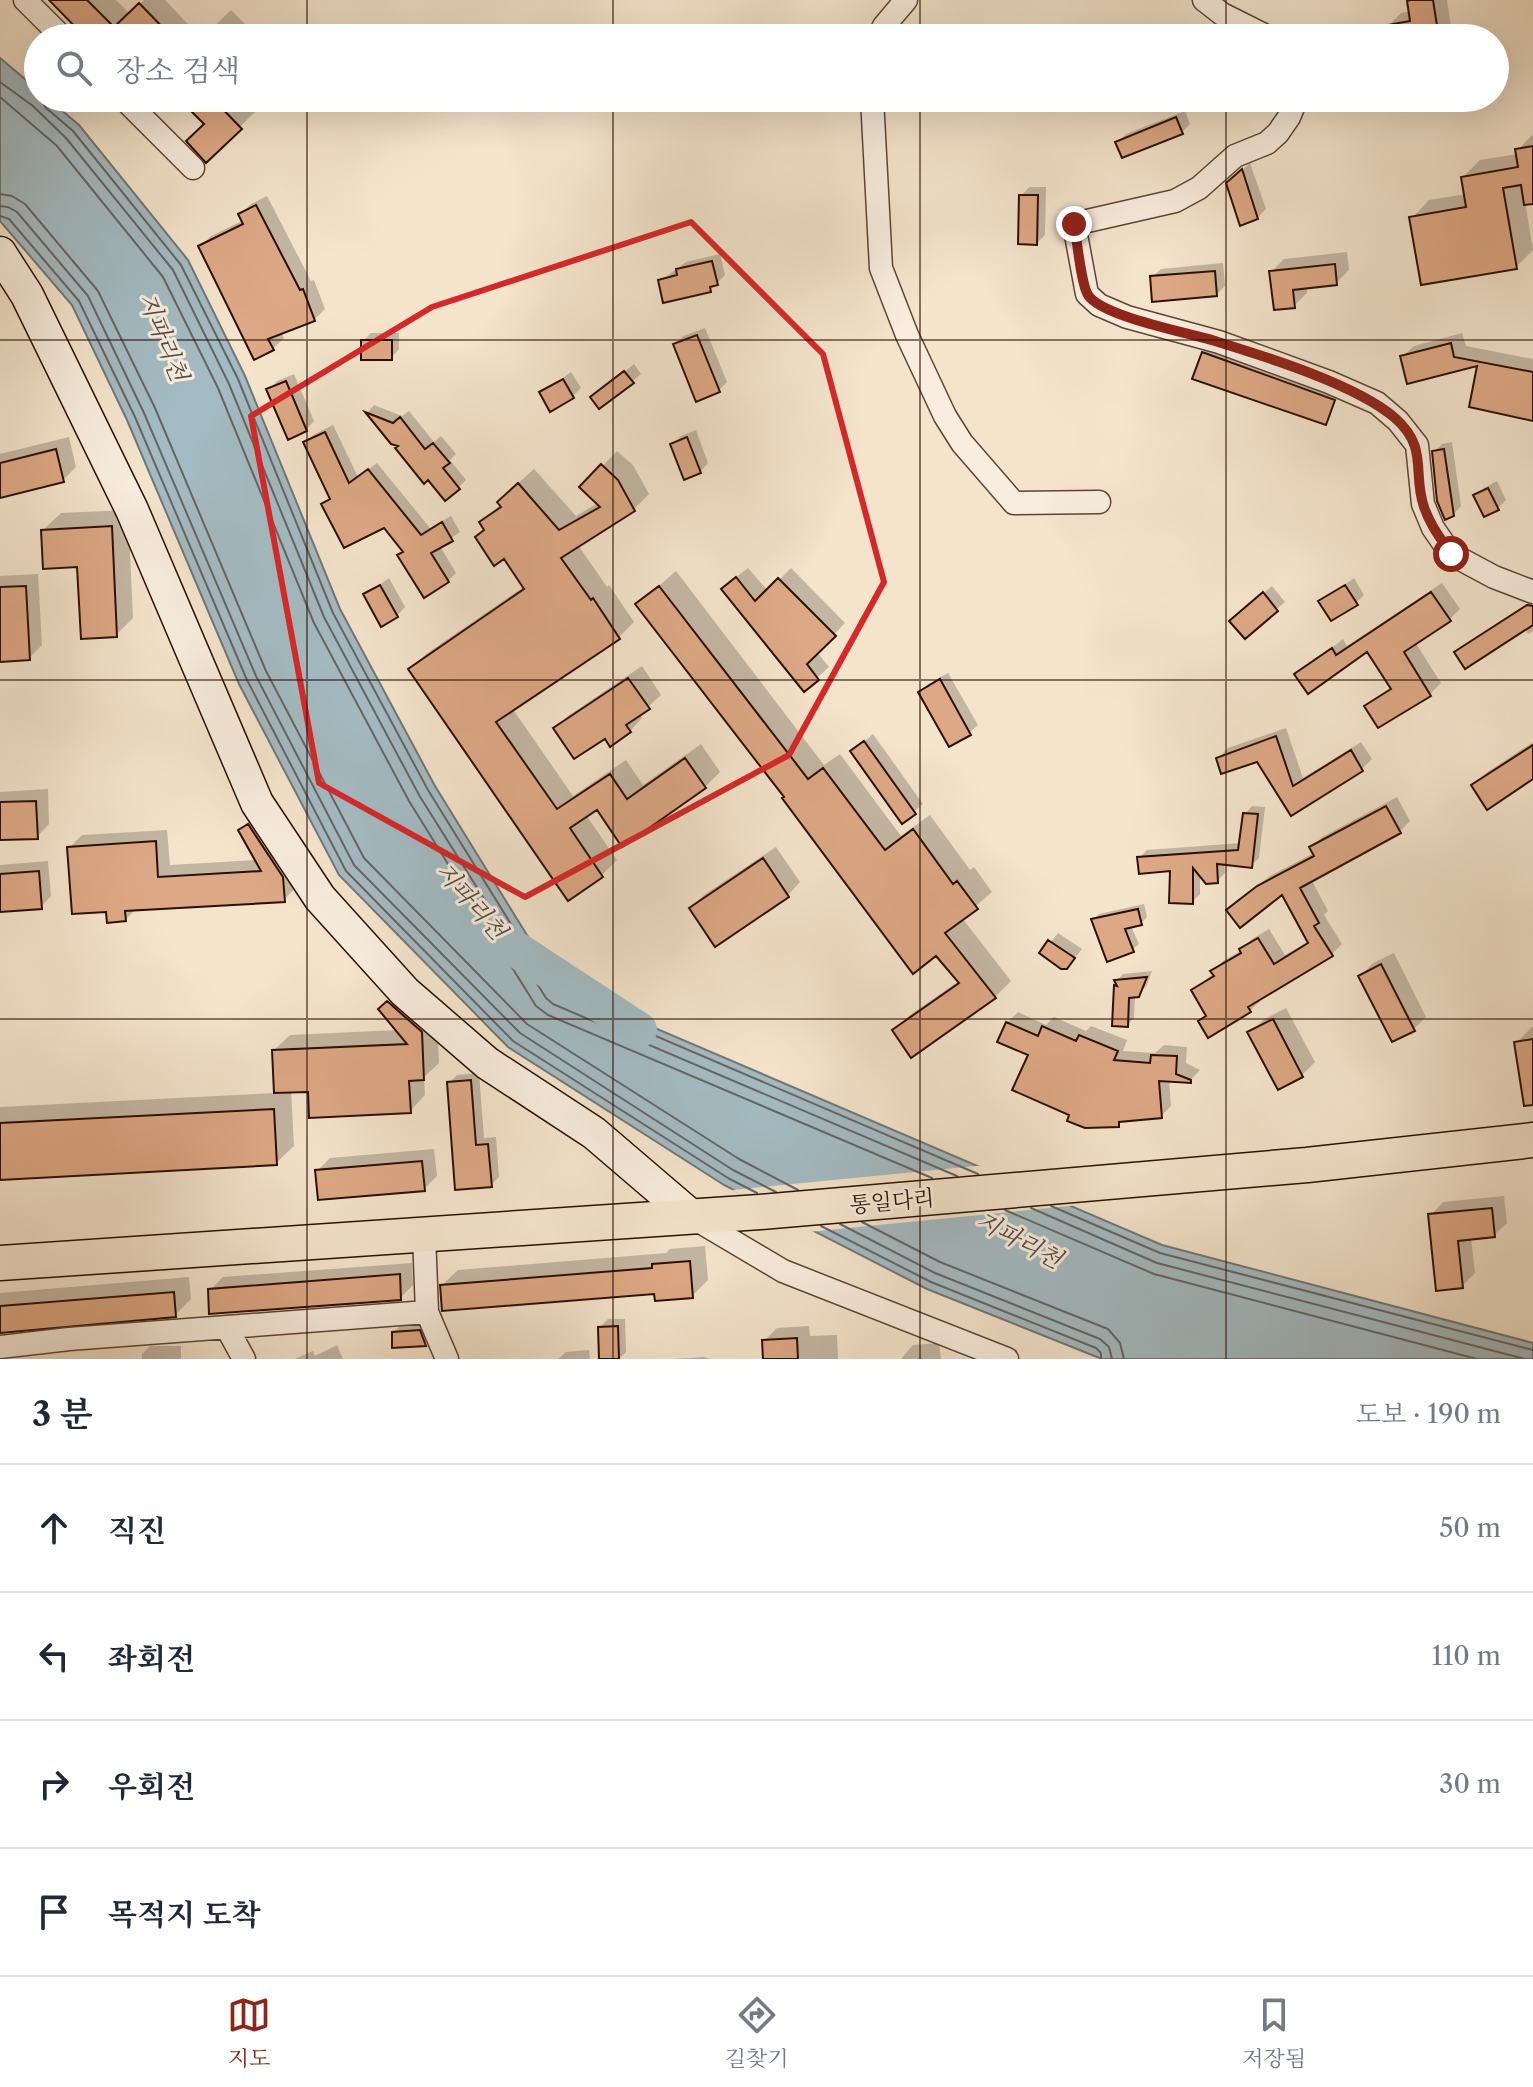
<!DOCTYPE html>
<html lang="ko">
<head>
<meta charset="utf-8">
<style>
	body { margin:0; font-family:"Libre Caslon Text","Noto Serif KR",serif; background:#f6f6f7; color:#1f2937 }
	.stop { position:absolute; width:24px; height:24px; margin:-18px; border:6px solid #8f2418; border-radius:50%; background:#fff }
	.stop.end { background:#8f2418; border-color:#fff; box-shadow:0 2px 8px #0008 }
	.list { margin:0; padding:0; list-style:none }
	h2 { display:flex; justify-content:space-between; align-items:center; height:104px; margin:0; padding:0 32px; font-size:34px }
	h2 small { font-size:26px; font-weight:400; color:#747a83 }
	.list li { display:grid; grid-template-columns:52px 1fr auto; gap:24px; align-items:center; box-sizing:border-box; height:128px; padding:0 32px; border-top:2px solid #e0e1e3 }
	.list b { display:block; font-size:30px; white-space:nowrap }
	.list em { font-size:26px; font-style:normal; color:#747a83 }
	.icon { flex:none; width:44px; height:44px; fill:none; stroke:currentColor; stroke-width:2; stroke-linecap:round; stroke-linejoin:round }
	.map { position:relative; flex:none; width:1533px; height:1359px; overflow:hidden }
	.search { position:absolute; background:#fff; box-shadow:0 8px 32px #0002; left:24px; right:24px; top:24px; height:88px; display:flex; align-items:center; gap:20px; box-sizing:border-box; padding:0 28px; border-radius:44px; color:#747a83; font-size:30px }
	.sheet { height:616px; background:#fff }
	nav { display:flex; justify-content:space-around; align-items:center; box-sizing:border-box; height:112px; border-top:2px solid #e0e1e3; background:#fff; font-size:22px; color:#747a83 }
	nav a { display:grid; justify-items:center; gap:4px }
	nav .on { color:#8f2418 }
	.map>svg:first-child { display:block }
</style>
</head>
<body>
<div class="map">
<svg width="1533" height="1359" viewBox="0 0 1533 1359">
	<rect width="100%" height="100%" fill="#f4e4cc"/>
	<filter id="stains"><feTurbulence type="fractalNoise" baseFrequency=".0025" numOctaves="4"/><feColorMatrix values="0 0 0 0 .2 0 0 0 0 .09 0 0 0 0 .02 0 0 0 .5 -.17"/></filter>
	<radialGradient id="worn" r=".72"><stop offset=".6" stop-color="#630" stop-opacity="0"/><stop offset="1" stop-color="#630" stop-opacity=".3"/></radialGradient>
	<path fill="#a3bbc3" stroke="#737676" stroke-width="2" d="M0 58 38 90V98H47L79 125 188 260 245 376 340 609 435 786 559 987 1162 1245 1533 1343V1359H1102L927 1289 724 1185 508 1047 339 875 239 684 127 420 72 305 0 221Z"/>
	<path fill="#f4e4cc" d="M986 1165 1080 1205 808 1232 732 1190Z"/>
	<path fill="#0003" d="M52 0H116L130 14 144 0H165L201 38H89Z
		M1409 0H1447L1451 26 1439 38H1391L1388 26 1401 13 1411 11Z
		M231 10 259 38H202Z
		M181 98H241L255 112 206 160V124Z
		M1231 98H1256L1235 108Z
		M1185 111 1190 124 1182 132 1118 142 1126 134Z
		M1533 134V181L1522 183 1533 250 1516 267 1412 218 1429 200 1466 194 1463 177 1480 160 1518 154V150Z
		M1250 163 1266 209 1257 218 1237 175Z
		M1029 187H1046L1045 235 1037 243 1021 196Z
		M267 196 311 281 314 280 325 309 314 320 281 332 284 338 273 349 201 246 211 236 244 220 241 214 251 204Z
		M1347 252 1349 270 1336 283 1307 287V293L1294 306 1271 272 1284 259Z
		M720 254 725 275 710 290 660 281 686 262Z
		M1223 263 1225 286 1217 294 1152 277 1161 269Z
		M705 328 727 382 719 390 675 345 683 336Z
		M371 333H399V349L391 358 363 341Z
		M1462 333 1466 346 1533 359V419L1479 363 1402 357 1414 346Z
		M1207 349 1337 396 1329 419 1326 423 1203 353Z
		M634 364 641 374 632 382 601 390Z
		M571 372 581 388 573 396 542 393Z
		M294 374 314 421 306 430 269 390 277 381Z
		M374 405 402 416 409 411 434 442 441 436 456 454 450 460 466 480 458 488 401 445 393 442 368 412Z
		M333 425 358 477 377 463 430 528 451 516 460 532 440 546 456 573 448 581 404 551 385 525 324 504 331 497 305 443 313 435Z
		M696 430 708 463 700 472 673 444 681 436Z
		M69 437 76 467 63 480 0 496V454Z
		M1452 442 1461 506 1453 515 1434 452 1442 444Z
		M617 451 633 465 649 494 634 509 578 545 607 587 609 585 634 622 619 637 512 708 573 796 626 760 643 785 701 744 720 772 705 787 597 807 586 815 617 860 602 875 569 898 411 670 426 654 525 586 482 522 501 504 515 486 534 469 576 516 598 503 582 487Z
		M1497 481 1506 500 1498 508 1485 515 1475 496 1484 488Z
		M128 510 133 618 116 635 79 565 43 530 61 513Z
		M748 568 768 591 791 568 845 623 817 652 829 667 805 689 735 578Z
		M676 571 824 765 840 754 901 836 930 815 970 870 974 867 992 892 962 918 1011 981 995 997 911 1055 894 1030 910 1015 959 981 786 797 638 604Z
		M38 574 42 645 29 658 0 660V576Z
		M389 578 405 607 397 616 366 595Z
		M1354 578 1364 595 1356 603 1321 602Z
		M1442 583 1460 609 1449 620 1415 642 1441 683 1430 694 1379 726 1366 706 1392 686 1368 650 1297 675 1343 639 1347 646Z
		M1272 586 1285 602 1245 636 1240 613Z
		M1533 600V631L1528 634 1524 628 1457 652 1465 644Z
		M642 666 661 695 640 714 642 718 630 731 605 736 556 728 568 716Z
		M948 673 978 725 969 733 920 692 928 684Z
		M1286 728 1303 778 1361 742 1372 759 1362 769 1291 813 1258 760 1218 758 1228 748Z
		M873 734 923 804 903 821 853 751Z
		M1533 742V777L1474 786 1486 773Z
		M48 789 49 824 37 837 0 838V792Z
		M1397 797 1410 821 1400 831 1311 879 1328 911 1324 915 1342 944 1332 954 1259 998 1260 1001 1250 1011 1200 1022 1208 1014 1193 990 1214 973 1213 971 1223 961 1242 950 1252 939 1269 929 1285 955 1309 941 1283 892 1239 900 1270 876 1314 853 1311 848 1322 837Z
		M1252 806 1265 807 1259 858 1251 865 1224 862 1225 873 1217 881 1200 873V894L1192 902 1172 869 1139 858 1147 850 1241 843 1245 814Z
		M252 818 296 887 284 900 137 908 125 920 69 848 82 835 167 830 170 865 257 860 240 830Z
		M776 847 800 882 788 895 691 908 704 895Z
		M48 861 51 896 41 907 0 910V865Z
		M1144 904 1147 917 1141 923 1131 926 1139 944 1132 950 1093 920 1099 914Z
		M1058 933 1082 949 1067 967 1042 953Z
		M1394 953 1426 1017 1413 1030 1361 976 1373 963Z
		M1152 971 1146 987 1135 995 1134 1018 1127 1025 1116 981 1123 974Z
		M396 994 437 1016 439 1063 424 1077 425 1095 410 1111 310 1090H291L294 1146 276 1163 0 1178V1107L276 1093 274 1050 290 1035 398 1030 380 1009Z
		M1286 1008 1315 1062 1302 1075 1250 1033 1263 1020Z
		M1018 1012 1046 1025 1054 1017 1086 1031 1091 1026 1127 1040 1123 1051 1155 1053 1164 1045 1187 1047 1186 1063 1200 1070 1190 1081 1169 1079 1171 1106 1161 1116 1124 1119 1118 1125 1072 1114 1007 1023Z
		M1533 1026V1084L1516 1043Z
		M479 1073 484 1138 496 1137 499 1177 491 1185 449 1083 457 1075Z
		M434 1149 437 1176 424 1189 317 1171 330 1158Z
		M1504 1196 1507 1223 1494 1235 1471 1238 1475 1273 1462 1286 1431 1215 1443 1202Z
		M705 1246 708 1280 692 1296 656 1292 442 1285 458 1270 666 1253 670 1249Z
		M412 1263 413 1285 400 1298 210 1290 223 1277Z
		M189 1277 191 1299 175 1315 0 1331V1293Z
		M608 1319H625L626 1352 619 1359H601L600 1327Z
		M428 1323 433 1336 425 1344 394 1345V1332L402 1324Z
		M809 1326 810 1336 837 1335 838 1359H765L764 1341 777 1328Z
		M939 1343 941 1359H901L913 1345Z
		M337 1345 343 1359H295L313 1351 315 1356Z
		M150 1346H181V1359H142V1354Z
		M589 1350 590 1359H558L566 1352Z
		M704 1357 710 1359H673Z"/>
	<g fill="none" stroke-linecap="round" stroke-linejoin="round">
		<path stroke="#686463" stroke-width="2" d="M0 82 33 106 66 138 173 270 229 384 324 617 419 795 546 998 553 1004 957 1176
			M0 97 57 146 163 277 218 388 314 623 409 801 536 1006 548 1015 932 1178
			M42 98 45 107 73 131 181 265 238 379 333 613 428 790 553 992 978 1174
			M0 194 12 196 25 204 98 291 155 408 266 671 364 858 527 1024 739 1159 798 1190
			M0 206 8 207 17 212 88 296 144 413 256 676 354 865 520 1033 733 1170 776 1192
			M0 216 9 219 79 301 135 417 247 680 346 871 513 1041 728 1178 757 1193
			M1051 1206 1160 1253 1533 1350
			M1031 1208 1157 1263 1525 1359
			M1005 1210 1154 1274 1477 1359
			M862 1222 940 1262 1108 1329 1120 1343 1124 1359
			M840 1224 935 1273 1100 1339 1109 1347 1112 1359
			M821 1226 931 1282 1096 1348 1101 1353V1359"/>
		<path stroke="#a3bbc3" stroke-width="36" d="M511 946 639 1030"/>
	</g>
	<path fill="#dda885" stroke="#2c0e03" stroke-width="2" d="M49 0H87L114 27 139 3 173 38H86Z
		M1410 0H1433L1439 38H1361L1360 30 1410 21 1407 1Z
		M178 98H212L242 129 206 163 186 141 204 124Z
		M1176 117 1183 134 1122 158 1115 142Z
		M1533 146V204L1524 205 1521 185 1503 188 1517 269 1421 285 1409 217 1466 207 1461 177 1518 167 1515 149Z
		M1242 169 1258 219 1240 226 1226 183Z
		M1019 195H1038L1037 245 1018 244Z
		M256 205 300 290 303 289 315 321 268 339 274 350 254 360 198 246 243 224 238 214Z
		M712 261 718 285 710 287 711 292 663 303 658 280 677 275 676 269Z
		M1335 264 1337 285 1293 290 1295 308 1274 310 1269 271Z
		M1215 271 1217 296 1152 302 1150 276Z
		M697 335 720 392 696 402 673 344Z
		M361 340H392V360H361Z
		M1451 343 1454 357 1533 372V421L1469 407 1477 366 1407 384 1400 356Z
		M1202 352 1335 400 1326 425 1192 379Z
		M624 371 634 383 599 409 590 397Z
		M563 379 574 398 550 412 539 392Z
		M286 381 307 431 288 440 266 389Z
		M365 412 393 423 400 417 425 449 433 443 450 463 443 468 460 489 445 501 428 480 424 484 395 448 398 446 391 444Z
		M325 432 349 483 368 469 421 535 442 522 453 541 431 553 449 582 424 598 397 555 403 552 384 528 344 548 321 504 330 499 303 442Z
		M687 437 701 473 684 480 670 444Z
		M56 449 64 482 0 498V463Z
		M1444 449 1454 516 1445 520 1437 501 1432 451Z
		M601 464 618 480 635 511 561 558 591 600 593 598 620 639 496 722 557 809 610 774 627 799 685 758 706 788 622 847 597 810 570 828 603 877 568 901 408 669 524 589 504 559 494 566 475 537 484 530 479 522 501 507 497 502 518 483 559 530 600 507 579 487Z
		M1488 488 1499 510 1484 517 1473 495Z
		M112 526 117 637 81 639 77 567 43 569 41 530Z
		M736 577 755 601 778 578 836 636 807 664 819 680 804 692 721 589Z
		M380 585 398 617 381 627 363 594Z
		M1345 585 1358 605 1331 621 1318 601Z
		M26 586 30 660 0 662V587Z
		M659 586 808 779 823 768 885 850 913 829 953 884 957 881 978 909 945 933 996 998 911 1058 892 1030 959 983 936 956 913 974 782 798 784 797 635 604Z
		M1263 592 1278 611 1245 639 1229 621Z
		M1431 592 1451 621 1404 652 1431 696 1378 728 1364 706 1391 689 1367 652 1308 694 1294 674 1332 648 1336 655Z
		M1527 605 1533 606V625L1465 669 1454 652Z
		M628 678 650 709 626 725 631 732 610 747 605 739 574 759 553 728Z
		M940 679 971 735 949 747 918 692Z
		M1276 736 1293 786 1351 750 1363 771 1291 816 1257 762 1221 774 1216 758Z
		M864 741 916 814 902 824 850 751Z
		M1533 745V779L1487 810 1471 785Z
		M36 801 38 839 0 840V802Z
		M1386 806 1401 833 1300 888 1319 923 1314 926 1333 956 1248 1007 1251 1012 1208 1038 1198 1021 1206 1016 1191 990 1214 976 1210 971 1241 953 1239 949 1258 938 1274 964 1308 943 1282 895 1240 928 1226 910 1257 886 1314 856 1309 847Z
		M1243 813 1258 814 1252 868 1217 864 1218 883 1206 884 1193 868V904L1169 903 1170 871 1139 874 1137 857 1238 850Z
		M248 824 283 877 285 902 125 911 126 921 107 923 106 912 72 914 67 847 156 841 158 877 261 871 238 830Z
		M763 858 789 897 715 947 689 908Z
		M39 871 42 909 0 912V874Z
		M1138 909 1142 925 1125 929 1134 952 1107 962 1091 919Z
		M1048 940 1075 958 1067 969H1061L1039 953Z
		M1381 964 1415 1031 1392 1042 1358 976Z
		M1147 977 1139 997 1129 998 1128 1027 1112 1026 1114 985 1117 986 1114 980Z
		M387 1001 422 1032 424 1080 409 1081 411 1113 309 1118 308 1092 274 1093 272 1050 407 1044 378 1009Z
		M1273 1019 1303 1077 1278 1090 1247 1032Z
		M1006 1022 1038 1036 1042 1026 1076 1041 1079 1035 1118 1051 1114 1060 1150 1063 1151 1055 1177 1056 1176 1074 1191 1080V1083L1159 1081 1162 1118 1119 1122V1127L1085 1128 1067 1121 1069 1115 1012 1090 1028 1055 997 1042Z
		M1533 1039V1105L1524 1106 1514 1042Z
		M471 1080 476 1145 488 1144 492 1187 455 1190 447 1082Z
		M274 1109 277 1165 0 1180V1123Z
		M422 1161 425 1191 318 1200 315 1170Z
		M1492 1208 1495 1237 1458 1241 1463 1288 1436 1291 1428 1214Z
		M690 1261 693 1298 655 1301 654 1294 442 1311 440 1285 652 1268V1264Z
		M400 1274 401 1300 209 1314 208 1289Z
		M174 1292 176 1317 0 1333V1306Z
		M618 1326 619 1359H599L598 1327Z
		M420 1330 426 1346 392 1348V1332Z
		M797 1338 798 1359H763L762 1340Z"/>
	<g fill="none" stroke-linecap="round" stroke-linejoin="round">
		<defs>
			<path id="street" d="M25 0 63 38
				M1204 0 1222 14 1270 38
				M878 38 884 26 906 0
				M123 98 193 168
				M872 98 881 268 907 335 945 416 962 443 1014 503 1099 502
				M1297 98 1289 117 1278 133 1267 143 1235 156 1199 188 1175 201 1074 224 1087 294 1099 305 1127 317 1219 342 1329 382 1377 403 1398 421 1417 445 1423 504 1433 528 1451 554 1494 577 1533 592
				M692 1217 783 1271 1007 1359
				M424 1234 427 1312 447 1359
				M227 1328 244 1359
				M0 1347 69 1339 427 1312"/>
			<path id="secondary" d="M0 253 27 295 132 510 257 803 320 898 405 992 487 1063 594 1133 691 1216"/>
			<path id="primary" d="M0 1263 760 1212 1307 1165 1533 1140"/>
		</defs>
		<use href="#street" stroke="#5e4435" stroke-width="25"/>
		<use href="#secondary" stroke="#2c0e03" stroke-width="35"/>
		<use href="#primary" stroke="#2c0e03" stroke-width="37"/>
		<use href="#street" stroke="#f8edde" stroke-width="22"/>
		<use href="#secondary" stroke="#f8edde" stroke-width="32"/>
		<use href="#primary" stroke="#f4e4cc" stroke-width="34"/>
	</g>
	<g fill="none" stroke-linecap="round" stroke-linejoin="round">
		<path stroke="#8f2418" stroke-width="10" d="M1074 224C1077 239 1081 284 1088 295 1102 317 1191 333 1218 342 1267 357 1357 385 1395 418 1429 448 1412 472 1424 507 1430 525 1441 539 1451 554"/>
	</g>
	<path fill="none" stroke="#d62828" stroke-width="6" stroke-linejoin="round" d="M691 222 823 354 884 582 789 755 525 897 319 783 251 416 432 307Z"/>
	<path fill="none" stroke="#2c0e03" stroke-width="2" stroke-opacity="0.55" d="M307 0V38M613 0V38M920 0V38M1226 0V38M307 98V1359M613 98V1359M920 98V1359M1226 98V1359M0 340H1533M0 680H1533M0 1019H1533"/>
	<g text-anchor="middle" stroke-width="6" stroke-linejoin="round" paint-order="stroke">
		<g font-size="22" fill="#2c0e03" stroke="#f8edde">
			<text transform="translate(892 1201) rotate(-5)" y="8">통일다리</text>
		</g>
		<g font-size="24" font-style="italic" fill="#564b46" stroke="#f8edde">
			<text transform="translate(163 337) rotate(68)" y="8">지파리천</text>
			<text transform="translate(471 901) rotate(49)" y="8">지파리천</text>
			<text transform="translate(1019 1240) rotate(28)" y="8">지파리천</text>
		</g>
	</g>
	<rect width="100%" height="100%" filter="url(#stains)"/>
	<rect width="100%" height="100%" fill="url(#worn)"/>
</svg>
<div class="stop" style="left:1451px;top:554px"></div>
<div class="stop end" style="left:1074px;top:224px"></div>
<div class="search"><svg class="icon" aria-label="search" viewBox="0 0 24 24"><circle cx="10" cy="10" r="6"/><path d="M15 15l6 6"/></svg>장소 검색</div>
</div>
<section class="sheet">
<h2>3 분<small>도보 · 190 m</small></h2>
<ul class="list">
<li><svg class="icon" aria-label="ahead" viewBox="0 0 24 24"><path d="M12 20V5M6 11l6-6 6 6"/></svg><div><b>직진</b></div><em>50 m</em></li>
<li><svg class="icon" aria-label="left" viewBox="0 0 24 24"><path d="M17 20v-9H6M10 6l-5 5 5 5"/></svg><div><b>좌회전</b></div><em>110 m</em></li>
<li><svg class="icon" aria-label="right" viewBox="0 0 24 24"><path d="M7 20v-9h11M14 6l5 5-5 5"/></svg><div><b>우회전</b></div><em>30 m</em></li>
<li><svg class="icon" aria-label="arrive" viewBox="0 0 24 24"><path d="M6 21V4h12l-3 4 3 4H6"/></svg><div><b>목적지 도착</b></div></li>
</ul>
</section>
<nav>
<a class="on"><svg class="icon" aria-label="map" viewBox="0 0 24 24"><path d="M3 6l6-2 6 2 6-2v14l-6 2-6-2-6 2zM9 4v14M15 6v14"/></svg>지도</a>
<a><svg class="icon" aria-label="directions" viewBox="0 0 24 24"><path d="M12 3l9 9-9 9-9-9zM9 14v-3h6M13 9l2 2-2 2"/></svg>길찾기</a>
<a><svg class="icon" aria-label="saved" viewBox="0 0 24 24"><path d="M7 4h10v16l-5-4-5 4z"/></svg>저장됨</a>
</nav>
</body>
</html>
